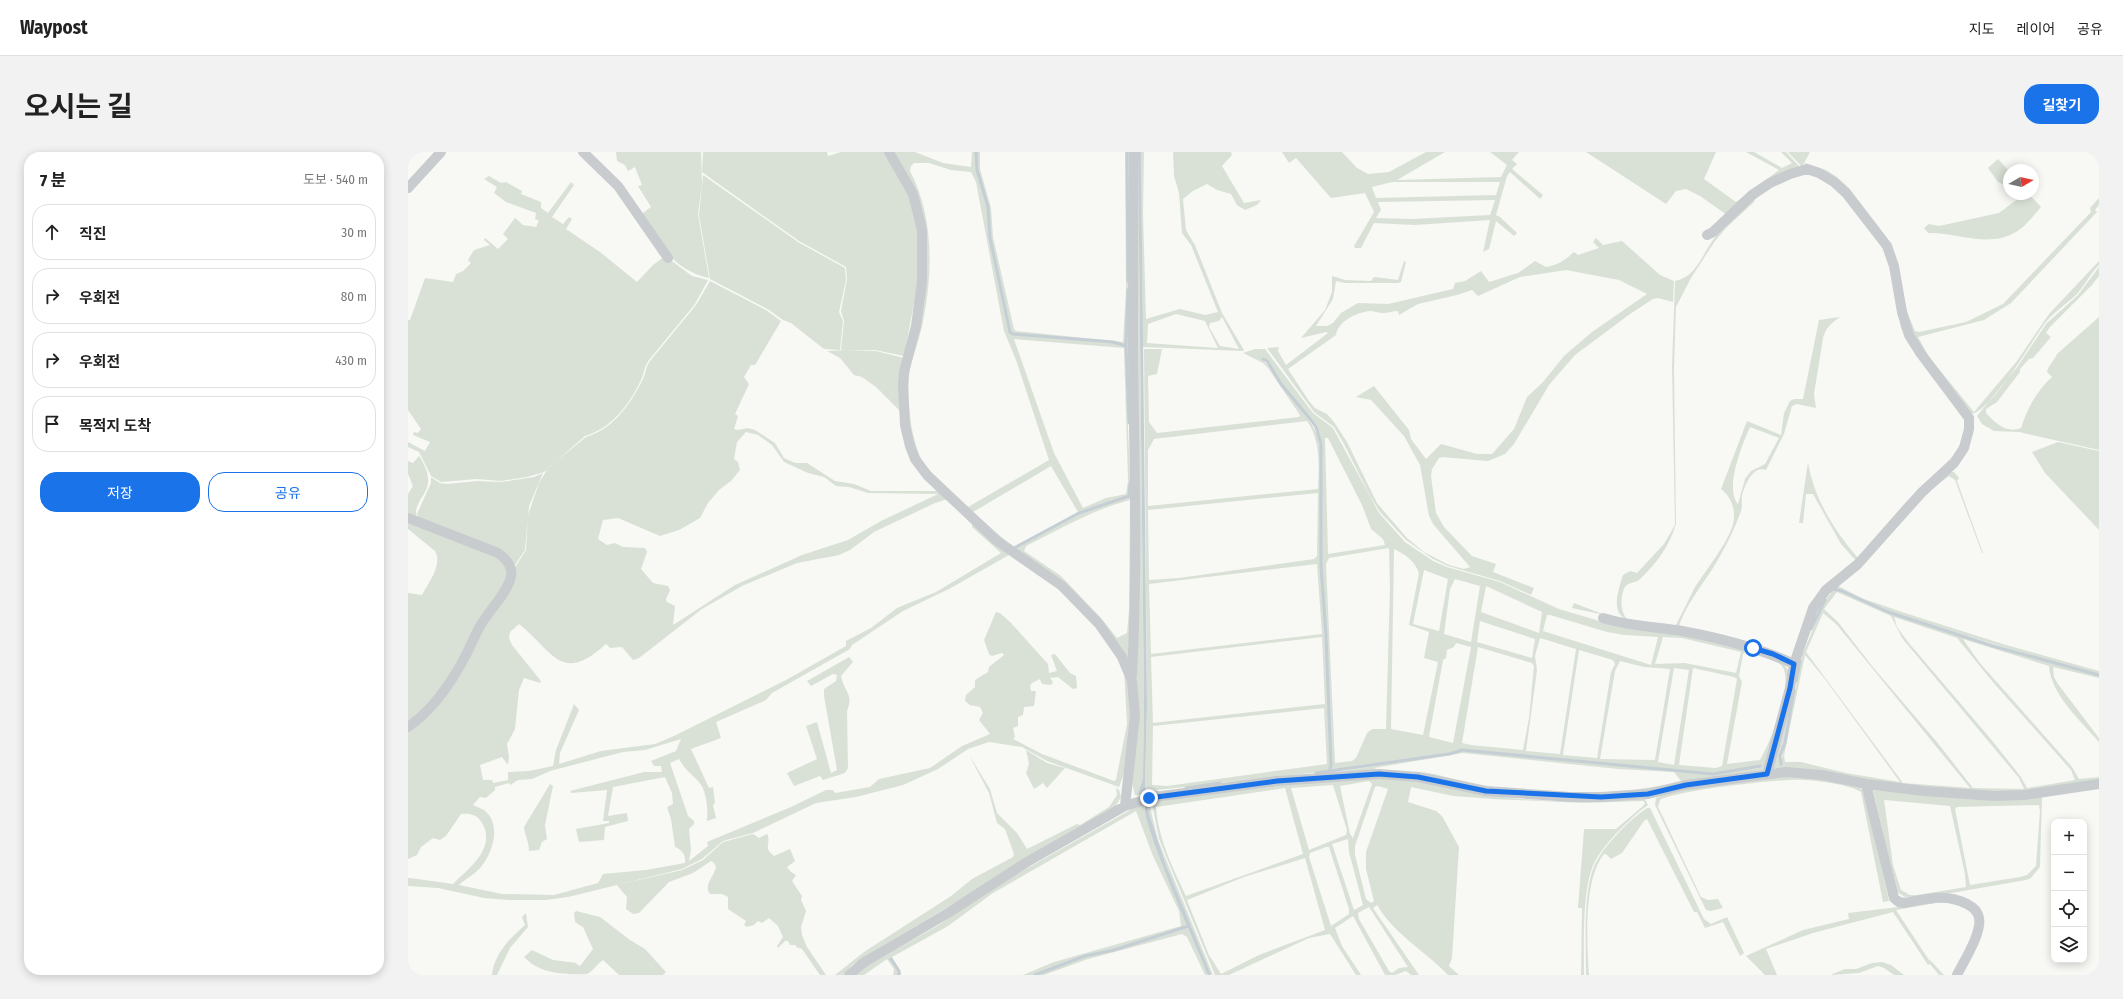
<!DOCTYPE html>
<html lang="ko">
<head>
<meta charset="utf-8">
<style>
	body { margin:0; font-family:"Fira Sans Condensed","Noto Sans KR",sans-serif; background:#f2f2f2; color:#222 }
	.controls { position:absolute; right:12px; bottom:12px; display:grid; overflow:hidden; border-radius:8px; box-shadow:0 2px 10px #0003 }
	.controls button { width:36px; height:36px; display:grid; place-items:center; padding:0; border:0; border-bottom:1px solid #e0e0e0; background:#fff; color:#222; font:20px sans-serif }
	.compass { position:absolute; left:1595px; top:12px; width:36px; height:36px; border-radius:50%; background:#fff; box-shadow:0 2px 10px #0003; rotate:81deg }
	.stop { position:absolute; width:12px; height:12px; margin:-9px; border:3px solid #1a73e8; border-radius:50%; background:#fff }
	.stop.end { background:#1a73e8; border-color:#fff; box-shadow:0 1px 4px #0008 }
	.list { margin:0; padding:0; list-style:none }
	h2 { display:flex; justify-content:space-between; align-items:center; height:52px; margin:0; padding:0 16px; font-size:17px }
	h2 small { font-size:13px; font-weight:400; color:#767676 }
	.list li { display:grid; grid-template-columns:26px 1fr auto; gap:12px; align-items:center; box-sizing:border-box; height:56px; margin:0 8px 8px; padding:0 8px; border:1px solid #e0e0e0; border-radius:16px }
	.list b { display:block; font-size:15px; white-space:nowrap }
	.list em { font-size:13px; font-style:normal; color:#767676 }
	.actions { display:flex; gap:8px; padding:12px 16px }
	.actions a { flex:1; padding:9px 0; border:1px solid #1a73e8; border-radius:16px; text-align:center; font-size:14px; color:#1a73e8 }
	.actions .main { background:#1a73e8; color:#fff }
	.icon { flex:none; width:22px; height:22px; fill:none; stroke:currentColor; stroke-width:2; stroke-linecap:round; stroke-linejoin:round }
	.map { position:relative; flex:none; width:1691px; height:823px; overflow:hidden; border-radius:16px }
	header { display:flex; align-items:center; gap:24px; box-sizing:border-box; height:56px; padding:0 20px; background:#fff; border-bottom:1px solid #e0e0e0 }
	header strong { font-size:19px }
	nav { display:flex; gap:22px; margin-inline-start:auto; font-size:14px }
	.intro { display:flex; align-items:center; justify-content:space-between; box-sizing:border-box; height:96px; padding:0 24px }
	h1 { margin:0; font-size:28px }
	.button { padding:10px 18px; border-radius:16px; background:#1a73e8; color:#fff; font-size:14px; font-weight:700 }
	main { display:flex; gap:24px; padding:0 24px }
	aside { flex:1; background:#fff; border-radius:16px; box-shadow:0 2px 10px #0003 }
	.map>svg:first-child { display:block }
</style>
</head>
<body>
<header>
<strong>Waypost</strong>
<nav><a>지도</a><a>레이어</a><a>공유</a></nav>
</header>
<div class="intro"><h1>오시는 길</h1><a class="button">길찾기</a></div>
<main>
<aside>
<h2>7 분<small>도보 · 540 m</small></h2>
<ul class="list">
<li><svg class="icon" aria-label="ahead" viewBox="0 0 24 24"><path d="M12 20V5M6 11l6-6 6 6"/></svg><div><b>직진</b></div><em>30 m</em></li>
<li><svg class="icon" aria-label="right" viewBox="0 0 24 24"><path d="M7 20v-9h11M14 6l5 5-5 5"/></svg><div><b>우회전</b></div><em>80 m</em></li>
<li><svg class="icon" aria-label="right" viewBox="0 0 24 24"><path d="M7 20v-9h11M14 6l5 5-5 5"/></svg><div><b>우회전</b></div><em>430 m</em></li>
<li><svg class="icon" aria-label="arrive" viewBox="0 0 24 24"><path d="M6 21V4h12l-3 4 3 4H6"/></svg><div><b>목적지 도착</b></div></li>
</ul>
<div class="actions"><a class="main">저장</a><a>공유</a></div>
</aside>
<div class="map">
<svg width="1691" height="823" viewBox="0 0 1691 823">
	<rect width="100%" height="100%" fill="#f8f8f5"/>
	<path fill="#d9e1d6" fill-rule="evenodd" d="M200 0H293L294 32 290 62 301 126C263 117 253 92 232 63L243 55 230 34 234 33 227 15 220 19 217 13 209 9 208 0Z
		M295 0H419L420 4 433 0H479L494 28 509 62 512 119 496 204 467 198H433L436 169 433 159 439 127 438 115 391 89 305 28 294 20Z
		M485 0H507L535 11 563 15 564 0H568V18L579 55 581 86 602 180 605 183 704 191 717 194 722 329 720 343 670 360 643 314 565 360 607 397 671 362 722 344 723 329 719 194 721 137 720 0H722L723 118 721 195 725 327 724 462 721 506H718C700 475 666 436 636 416 619 405 601 397 585 384L515 316 510 308 504 290 498 250V221L515 146 518 109 517 72 506 38ZM506 11H521L543 18 563 20 568 30 596 179 608 208 641 308 560 355C546 342 524 326 515 310 502 287 498 243 502 217 504 206 509 194 512 182 515 173 516 162 518 152 525 108 523 59 502 19L503 14ZM606 187 716 196 720 329 718 342 698 346 675 356 646 301ZM722 348 721 458 719 481 709 486 693 466 653 424 616 399 618 394C652 377 684 358 722 348Z
		M569 0H572V17L583 56 585 85 606 177 608 179 715 190 718 138 717 0H718L720 137 718 193 705 190 606 181 603 179 583 86 581 55 569 17Z
		M728 0H730L736 550 735 626 730 642 921 621 1041 603 1054 599 1305 622 1352 614 1305 621 1053 597 1041 601 922 619 924 614 919 483 914 415V292L908 275 904 267 873 232 860 209 853 206C862 214 864 222 872 232 887 253 906 266 912 293L913 414 918 483 922 613 920 619 740 639 737 633 739 554 736 197H754L749 222 740 224 741 270 749 281 891 265 892 263 860 216 855 211 835 201 847 197H857L905 261 925 276 971 361 997 390 1025 409 1039 415 1092 430 1151 457 1205 473 1273 482 1364 504C1372 508 1378 512 1381 521 1384 535 1364 602 1357 615L1354 618 1314 625 1282 629 1241 638 1195 642 1107 639 1062 633 1024 624 995 619 963 618 805 634 735 645 727 643 724 631 730 572 728 529 731 357ZM899 269C913 288 911 315 910 337L740 354V298L746 287ZM917 286H920L954 353 963 377 975 387 977 393 920 402ZM910 341 909 404 906 407 771 426 741 428 740 358ZM981 396 982 435 978 577H964L959 581 948 606 944 609 927 611 918 412 921 406ZM986 397C998 403 1006 408 1011 421L1001 473 1021 480 1016 506 1030 510 1015 583 983 577ZM909 412 914 482 743 502 741 432ZM1016 418 1040 427 1031 479 1005 472ZM1047 427 1072 434 1063 490 1036 482 1042 437ZM1078 434 1134 460 1131 481 1073 460ZM1139 463H1142L1199 480 1216 483 1250 485 1243 513 1135 479ZM1072 469 1127 487 1124 506 1069 490ZM914 485 917 552 745 571 743 505ZM1255 485 1274 486 1333 500 1328 521 1277 511 1247 512ZM1132 486 1168 497 1152 602 1118 599 1129 518 1127 504ZM1048 491 1063 495 1045 591 1021 585 1035 508 1038 506 1039 498 1046 495ZM1070 495 1124 511 1126 514 1121 566 1115 598 1063 593 1054 591ZM1171 498 1205 508 1207 512 1203 520 1189 606 1155 603ZM1338 500C1349 503 1364 505 1373 513 1388 527 1362 592 1352 608L1319 612 1334 530 1331 524 1335 502ZM1212 509 1236 515 1262 517 1247 608 1192 607 1207 519ZM1266 516 1281 518 1266 613 1250 610ZM1285 516 1326 525 1329 527 1314 614 1308 616 1271 613ZM916 556 919 612 759 634 744 633 745 574ZM1055 601 1210 617 1266 620 1273 629C1209 645 1141 643 1076 634 1057 631 1039 624 1020 621 1010 620 970 619 966 616Z
		M733 0H736L735 61 738 167 772 157 797 163 810 160 783 93 774 81 771 41 766 24 765 0H823L824 3 814 14 836 51 853 48 849 53 837 58 829 53 823 42 809 38 799 32 785 39 775 47 778 78 787 93 814 161 836 198 835 199 735 195ZM768 162 797 169 810 196 739 191 740 172ZM814 165 831 197 812 194 801 175 802 171 811 169Z
		M874 0H934L949 16 960 22 981 20 1018 0H1037L989 28 1093 25 1099 13 1082 0H1111L1104 8 1109 12 1104 17 1135 43 1132 47 1102 20 1099 24 1088 63 1092 65 1109 81 1106 84 1088 69 1081 97 1075 100 1082 68 1007 73 966 71 953 96H947L946 94 966 60 957 41 923 46 888 6 881 11ZM984 30H1092L1088 43 968 46 964 35ZM1087 48 1082 63 1004 67 968 66 973 58 970 50Z
		M1178 0H1308L1296 27 1328 50 1371 18 1338 0H1346L1374 16 1384 11 1373 0H1378L1391 14 1319 63 1292 44 1278 37 1268 39 1258 52Z
		M1380 0H1402L1394 15Z
		M1590 7 1601 19V35L1590 30 1580 16Z
		M1397 11 1418 18 1429 25 1442 37 1479 86 1490 113 1499 160 1507 179 1511 180 1558 170 1595 152 1683 60 1682 56 1691 46V53L1687 58 1689 60 1603 151 1576 168 1510 185 1521 205 1566 260 1609 209 1641 162 1691 109V113C1682 122 1677 133 1669 142 1658 152 1646 160 1637 171 1624 189 1583 260 1563 262 1546 245 1510 200 1501 179 1491 155 1493 128 1485 104 1479 84 1446 42 1429 29 1420 22 1407 16 1396 15Z
		M1397 20 1411 23 1433 38 1470 84 1480 102 1487 136 1485 139C1487 128 1482 110 1478 100 1468 78 1424 23 1399 22 1381 21 1361 36 1347 47L1346 50 1318 76 1307 89 1283 126 1268 155 1266 216 1268 372C1261 395 1249 411 1231 428 1227 431 1220 430 1217 435 1212 443 1212 460 1219 467L1268 473C1274 461 1280 449 1286 437 1296 420 1326 384 1326 366 1327 355 1321 342 1313 337L1339 269 1373 283 1376 261 1382 249 1386 247H1395L1411 168 1432 165C1423 171 1418 176 1415 186L1406 242 1408 256 1389 252 1384 254 1376 282 1358 318C1345 313 1337 333 1334 343 1333 348 1335 354 1333 359 1326 379 1316 398 1305 416 1292 436 1277 454 1270 477 1253 475 1210 476 1209 454 1208 444 1212 433 1215 423L1222 419 1229 421 1256 392 1267 373 1264 215 1267 129C1288 125 1294 103 1305 88 1324 60 1363 26 1397 20ZM1342 275 1371 286 1357 312 1343 319 1337 327 1330 352C1316 336 1335 291 1342 275Z
		M295 23 390 90 437 116 438 128 431 160 435 169 432 198 416 197 383 171 375 168 361 158 302 127 291 63Z
		M81 24 93 31 98 30 114 39 113 42 133 50V56L140 61 163 30 166 33 144 65 155 72 161 65 164 67 158 77 192 100 229 130 245 113 257 104 284 124 300 128 287 152 241 208C236 215 236 221 233 228 221 253 204 276 177 284L136 320 119 325 93 329 69 327 33 330 23 324 11 300 0 295V290L17 299 22 290 5 283 6 280 10 281 13 277 0 258V168H2L17 126 45 130 48 122 55 119 63 111 60 108 66 98 82 93 76 88 77 86 90 97 100 87 95 82 107 66 115 73 128 75 131 69 127 67 128 61 98 50 86 41 89 35 76 27Z
		M1609 42H1621L1633 55C1625 64 1617 75 1606 81 1580 96 1547 80 1520 81L1516 76 1521 72 1531 74 1591 61 1611 46Z
		M1188 86 1195 93 1214 89 1252 123 1266 129 1265 150 1250 146 1245 147 1222 162 1167 203 1141 233 1106 292 1097 302 1080 309 1034 305 1031 306 1024 317 1023 324 1028 361 1036 375 1064 404 1088 412 1085 420 1126 436 1123 443 1092 429 1040 414 1025 407 998 388 972 360 962 344 936 292 926 275 906 260 859 196 871 195 870 199 878 213 920 181 918 180 893 186 917 158 924 140V124L937 128 963 129 966 125 990 128 996 109 998 110 993 130 990 131H937L928 129 925 147 908 174H919L925 171 933 161 950 151 980 152 1045 137 1047 131 1057 129 1073 119 1081 130 1110 121 1127 109 1138 115C1150 113 1157 108 1166 100L1170 103 1191 96 1185 90ZM1158 118 1211 128 1239 142 1184 180 1156 204 1135 230 1119 245 1106 277 1084 302H1069L1033 292 1018 307 1003 287 1001 278 966 234 948 245 963 248 996 284 1012 313 1021 364 1025 372 1062 415 1056 417 1041 413 1016 400 999 386 969 351 939 290 926 270 919 262 907 256 901 249 880 217 928 183C930 169 949 160 962 159 966 159 970 161 975 161 980 161 985 159 990 159L991 163 1010 152 1049 143 1064 138 1070 144 1112 125Z
		M1691 115V124L1684 133 1642 175 1638 181 1643 185 1625 206 1621 207 1612 217V220L1589 250 1578 257V261C1587 271 1599 282 1613 276 1619 257 1629 238 1644 225L1639 220C1641 212 1646 209 1649 202L1691 165V298L1611 280 1586 279 1574 272 1569 264 1610 214 1638 172 1670 143Z
		M302 129 358 158 373 169 347 213H343L336 225 341 232 327 262 330 264 326 277 330 278 340 276 347 278 367 291 376 306 387 311H399L427 329 446 332 463 339H531L540 347 527 351 466 380 442 398 431 403 389 411 334 434 294 457 231 506 225 508 214 495 202 496 198 492C153 533 146 500 111 472L102 480 101 486 104 493 133 529 132 531 116 526 111 538 107 577 99 592 101 605 100 613 94 605 72 613 75 628H84L85 631 100 628V620L121 619 145 614 148 598 166 552 171 558 152 601 151 612 193 599 247 592 266 584 378 528 438 494V489L463 476 489 456 528 440 593 401 564 375V371L601 403 541 437 495 459 444 493 442 497 364 541 358 548 308 570 313 586 283 597 301 636 305 635 307 651 305 653 308 666 299 669C300 657 299 638 290 629 282 620 278 619 271 607L262 611 280 664 286 669V672L281 677 283 698 281 709 300 694 299 690 383 655 418 638H425L427 641 462 635 471 627 522 616 554 594 582 582 571 568 575 561 572 555 562 553 557 549 558 543 567 535V528L580 520 581 515 596 503 594 501 584 504 581 502 576 488 588 460 592 461 603 471 640 512 641 521 649 519 643 503 647 502 662 521 668 524 669 536 665 537 650 525 642 526 645 530 643 533 634 532 632 527 624 531 622 534 623 539H628L626 554 616 555 615 563 610 565V574L605 576 607 585 605 587 634 602 706 629 708 628 719 572 716 517C728 544 723 608 711 635L639 609 614 595 581 590 560 597 530 617 495 633 448 645 408 651 345 681 315 689 294 707 274 717 160 745 138 748H101L76 746 30 736 0 734V726H2L45 732C60 717 89 696 74 671 70 663 62 661 53 662L38 684 32 688 25 686 13 695 9 703 0 707V580L30 550 106 417 118 398 120 363 131 331 140 316 178 285C205 277 221 254 234 229 238 222 237 216 242 209L288 153ZM338 280 350 283 364 293 376 310 400 321 416 325 428 334 441 335 460 341 530 342 473 369 440 388 394 403 327 433 265 473 267 454 259 450 258 447 262 438 260 434 245 431 233 417 239 400 237 396 215 395 207 391 199 393 190 387 195 368 210 366 252 384 271 378 292 366 300 351 311 338 323 329 332 318 330 310 326 307 329 290ZM273 587 268 599 243 609 246 614H253L254 620H236L162 639 163 641 199 638 195 669H201V671L168 677 171 690 196 688 197 675 220 669 219 661 200 664 205 635 257 625 264 641 265 652 259 655 263 667 267 695C274 698 278 703 277 711L238 718 195 722 190 731 146 743 94 742 51 733C57 727 67 722 73 715 85 700 94 672 76 658 73 656 68 655 65 653L72 645 78 646 87 638V635L101 631 102 633 110 628 124 627 142 619 215 600 237 598Z
		M1491 161 1558 264 1556 292 1449 410 1433 392 1405 342H1398L1395 371H1391L1400 310C1406 347 1426 378 1450 406L1496 352 1546 303C1552 293 1558 281 1557 269L1497 183 1493 176Z
		M439 198 468 199 496 206 492 259 468 235 454 225 446 223 432 206 419 199Z
		M1650 290 1691 299V378L1637 321 1624 300Z
		M11 304C14 307 15 311 17 315 29 341 3 347 9 366L0 362V342L5 334 0 322V309L5 311Z
		M1541 320H1546L1551 326 1549 329 1575 401H1574L1547 328 1541 324 1524 337 1464 403 1430 434 1456 447 1500 462 1598 493 1691 519V522C1620 504 1550 481 1480 459 1467 455 1435 434 1424 437L1415 448 1393 503 1376 590 1372 604 1373 612 1394 503 1417 449 1425 438 1428 437 1480 461 1584 494 1691 524V526L1645 515 1646 525 1650 532 1691 586V590C1673 569 1643 543 1641 514L1555 487 1571 510 1664 615 1671 627 1691 625V629L1603 641 1510 636 1410 619 1366 616 1365 613C1379 562 1386 508 1407 459 1419 433 1445 420 1464 401 1490 374 1511 342 1541 320ZM1429 440 1483 464 1494 486 1611 626 1616 637 1565 636 1528 589 1464 514 1430 470 1416 457ZM1415 461 1429 473 1562 636 1495 631 1398 500ZM1486 465 1549 486 1584 529 1663 618 1667 628 1619 636 1613 625 1582 586 1500 490 1489 475ZM1397 503 1417 527 1492 630 1438 621 1393 610H1377L1376 603Z
		M135 321 121 354 117 398 105 416 103 409 11 367 9 362 23 331V325L32 331 39 332 69 329 93 330 126 325Z
		M0 369 85 401 99 416 98 429 30 541 0 572V441L14 443C20 431 35 413 27 399L0 377Z
		M1166 451 1197 463 1164 456Z
		M441 505 445 510 433 524C436 540 446 542 439 559L440 616 437 621 415 628 412 624 386 634 379 621 409 607 398 574 409 570 423 621 429 618 416 544V537L428 529 429 523 425 522 403 534 399 529Z
		M618 598 639 611 657 616 639 636 635 631 626 637 618 621 621 612Z
		M561 603 582 637 589 661 609 681 619 697 669 672 672 673 701 655 709 643 708 636 711 638 713 645 707 655 466 799 444 813 435 823H427L456 800 543 744 564 727 605 705 606 702 597 677 589 671 581 641Z
		M1382 624 1403 625 1452 636 1456 639 1481 749 1475 750 1453 640C1440 632 1400 627 1384 628 1363 628 1266 639 1252 648L1250 655 1254 663 1293 745 1300 748 1310 747 1315 756 1303 759 1298 758 1247 653 1248 646 1256 642 1300 633Z
		M944 626 996 627 1087 644 1111 647 1147 649 1237 647 1240 653C1223 665 1191 696 1184 716 1174 744 1176 792 1176 823H1173L1174 756H1170L1176 677H1208L1235 654 1237 651 1235 649 1177 651 1086 647 1045 644 1003 635 1000 650 1028 659 1034 664 1051 695 1044 806 1041 814 1051 823H1040C1017 799 986 782 969 753L965 756 1011 823H1003L998 819 987 823H977L945 764 927 776 934 794 953 823H948L922 782 901 786 821 823H807L751 687 744 651 745 649 815 639ZM961 629 964 632 945 686 942 682 932 634ZM925 633 939 678 938 683 901 698 883 636ZM970 634 980 637 958 700V717L966 749 963 751 958 747 947 703V694L967 635ZM877 636 895 702 778 744C765 716 750 686 748 655ZM940 687 941 700 955 753 946 758 924 692ZM918 695H921L941 757V762L923 774 901 705 902 701ZM897 706 917 778 851 803 813 822 801 803 779 748 836 725ZM961 755 1000 815 991 816 984 821 981 819 951 767 950 761Z
		M142 632 145 634 137 673 139 687 134 690 131 698 121 699C121 690 117 684 116 675Z
		M1465 638 1634 645 1632 715 1623 726 1618 728 1509 747 1497 745 1489 740ZM1476 648 1542 654 1557 722 1558 735 1509 743H1502L1493 738 1485 713ZM1631 653 1632 659 1628 714 1619 723 1612 725 1562 733 1547 657 1549 655Z
		M741 651 750 688 805 823 802 822 758 713 739 655H736L755 714 780 774 705 797 677 803 626 823H615L646 810 773 774 771 759 745 704 728 659 585 741 540 774 484 805 492 818 493 823H491L492 818 482 805 490 819V823H485L486 817 479 807 456 823H449L457 815 529 774 593 731 724 657Z
		M1239 656H1242L1296 767 1303 772 1319 765 1336 801 1332 804 1315 770 1297 776 1289 760H1286L1239 667 1236 669 1214 701 1203 707 1198 702H1196C1175 728 1179 791 1181 823H1178C1178 793 1175 745 1185 717 1192 697 1222 667 1239 656Z
		M345 682 351 686 359 682C364 691 354 695 366 704L382 697 387 709 379 715 383 720 388 723 384 729 394 744 393 748 398 759 393 775 394 783 399 795 418 823H412L394 797 388 795V793H382L380 789H377L370 796 369 794 375 785 370 774 361 766 354 771 350 769 346 773 339 775 336 773 338 769 320 757V745L314 742H302C295 733 306 725 308 715L306 711 303 709 285 721 261 730 231 761 225 762 218 757 219 745 209 733 274 718 295 708 315 690Z
		M1533 750 1488 758 1521 808 1524 810 1536 823H1531L1522 812 1520 813 1485 760 1405 781 1358 797 1369 823H1357L1338 804 1395 778 1441 767 1440 761Z
		M168 759 192 765 222 788 237 797 258 820 255 823H211L195 808C190 811 184 820 179 822 156 823 132 822 116 805L124 798 145 808 169 811 168 812 172 814 185 797 175 775 167 770 166 761Z
		M118 761 120 775 102 796 89 823H84C86 802 102 786 117 773L114 765Z
		M780 776 800 823H797L779 785 774 782 680 807 636 823H629L678 805 706 799Z
		M1474 810 1483 813 1496 823H1486L1476 816 1470 814 1451 821 1422 823 1437 817H1448L1464 811Z"/>
	<path fill="#c4ced4" d="M730 0H733L739 554 737 633 739 640 738 642H730L735 626 736 550Z
		M737 654 739 655 758 713 803 823H800C790 798 733 670 737 654Z"/>
	<g fill="none" stroke-linecap="round" stroke-linejoin="round">
		<path stroke="#c4ced4" stroke-width="3" d="M568 0 569 18 580 55 582 86 602 180 605 182 705 190 718 194
			M719 0 720 129
			M720 138 718 194 721 271
			M855 207 859 209 873 232 903 268 908 275 913 292V414L918 483 923 613 921 620
			M606 396 671 361 721 344 722 332
			M1425 437 1434 439 1480 460 1585 494 1691 523
			M1403 477 1417 448
			M1388 529 1392 509
			M1373 612 1372 604 1377 591 1386 538
			M908 621 1041 602 1054 598 1305 622 1352 614
			M778 636 812 631
			M739 640H749
			M483 807 491 819V823
			M627 823 677 804 706 798 781 774"/>
		<path stroke="#c8cccf" stroke-width="10" d="M175 0 210 34 260 106
			M481 0 505 42 514 78V129L508 174 496 220 495 233 497 273 502 294 507 307 519 323 588 388 654 434 691 472 714 505 724 529 727 563 717 654
			M0 36 33 0
			M1299 83 1305 80 1344 43 1362 31 1382 22 1399 17 1411 21 1426 30 1438 41 1479 94 1486 114 1494 160 1501 183 1513 202 1561 266V277L1556 296 1546 311 1513 341 1450 412 1418 438 1405 456 1386 512 1382 536 1359 622
			M0 366 90 401C97 406 105 414 103 424 101 438 82 458 74 471 68 480 64 491 59 501 45 528 25 558 0 575
			M1195 466C1221 474 1247 475 1274 479 1312 486 1351 496 1386 512
			M724 523C730 414 726 305 725 196 725 131 725 65 726 0
			M1458 632 1486 746 1491 750 1496 751C1519 747 1538 741 1559 752 1565 755 1570 759 1571 766 1574 781 1556 809 1549 823
			M441 823 455 811 540 761 619 710 717 654 746 645 869 629 971 622 1010 625 1078 639 1162 645H1193L1240 642 1278 633 1378 620 1414 623 1458 632 1516 639 1587 644 1616 643 1691 632"/>
	</g>
	<g fill="none" stroke-linecap="round" stroke-linejoin="round">
		<path stroke="#1a73e8" stroke-width="5" d="M741 646 869 629 971 622 1010 625 1078 639 1193 645 1240 642 1278 633 1359 622 1382 536 1386 512 1365 502 1345 496"/>
	</g>
</svg>
<div class="controls">
<button>+</button>
<button>−</button>
<button><svg class="icon" aria-label="locate" viewBox="0 0 24 24"><circle cx="12" cy="12" r="6"/><path d="M12 2v4M12 18v4M2 12h4M18 12h4"/></svg></button>
<button><svg class="icon" aria-label="layers" viewBox="0 0 24 24"><path d="M12 4l9 5-9 5-9-5zM3 14l9 5 9-5"/></svg></button>
</div>
<svg class="compass" viewBox="-18 -18 36 36"><path d="M0-13l5 13h-10z" fill="#e53935"/><path d="M0 13l5-13h-10z" fill="#767676"/></svg>
<div class="stop" style="left:1345px;top:496px"></div>
<div class="stop end" style="left:741px;top:646px"></div>
</div>
</main>
</body>
</html>
